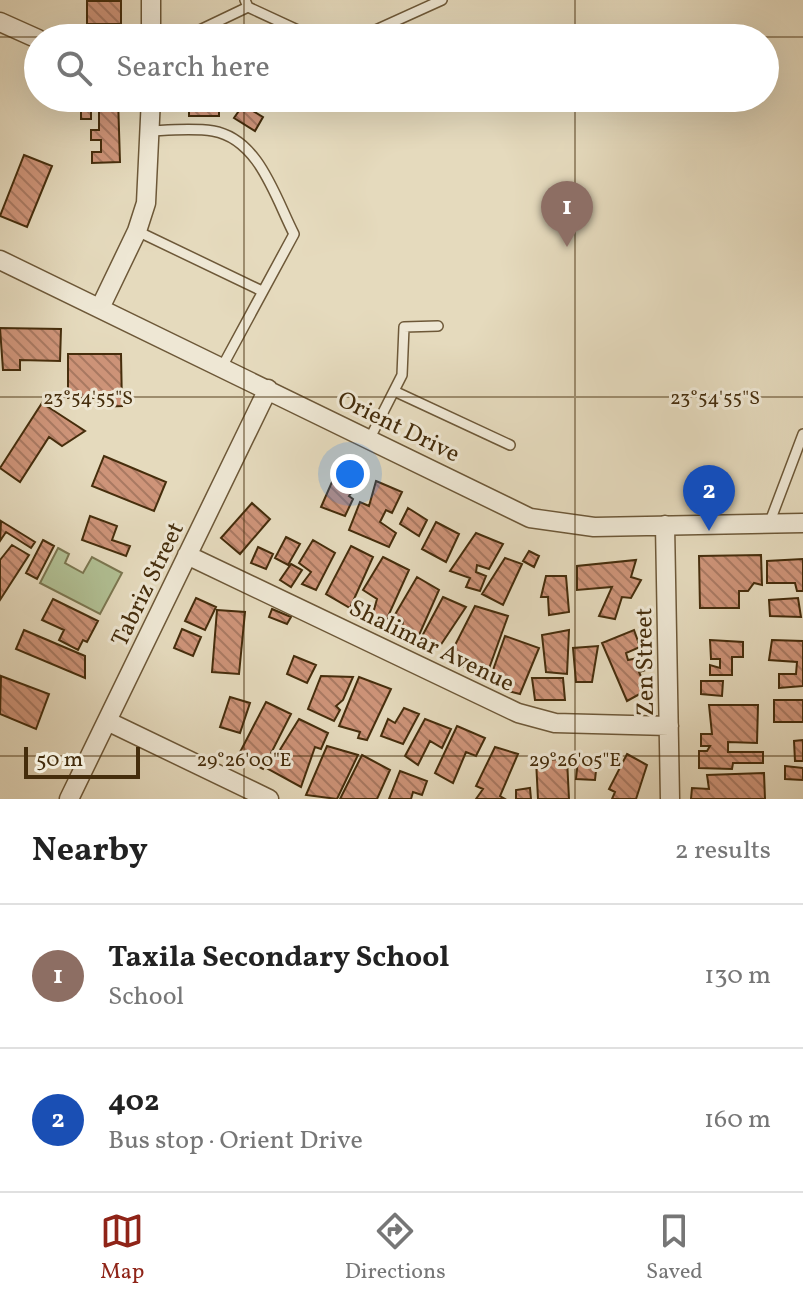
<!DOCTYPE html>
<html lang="en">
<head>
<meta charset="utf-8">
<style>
	body { margin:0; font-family:Vollkorn,serif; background:#f2f2f2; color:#222 }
	.scale { position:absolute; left:24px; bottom:20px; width:116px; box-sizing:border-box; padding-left:8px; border:4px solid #452d0c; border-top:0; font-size:22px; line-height:28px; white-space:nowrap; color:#452d0c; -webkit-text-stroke:6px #eee7d4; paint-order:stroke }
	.you { position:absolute; left:350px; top:474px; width:28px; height:28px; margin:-20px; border:6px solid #fff; border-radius:50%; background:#1a73e8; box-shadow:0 0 0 12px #1a73e833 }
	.badge { display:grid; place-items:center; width:52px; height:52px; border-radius:50%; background:#8f2418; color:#fff; font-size:26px; font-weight:700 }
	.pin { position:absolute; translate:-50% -66px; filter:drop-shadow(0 2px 4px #0008) }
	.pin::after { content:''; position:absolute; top:42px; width:28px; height:24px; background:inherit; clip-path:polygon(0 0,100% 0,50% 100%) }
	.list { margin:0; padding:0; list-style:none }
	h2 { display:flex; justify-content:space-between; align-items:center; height:104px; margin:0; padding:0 32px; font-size:34px }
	h2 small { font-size:26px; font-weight:400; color:#767676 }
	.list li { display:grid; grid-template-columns:52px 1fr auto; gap:24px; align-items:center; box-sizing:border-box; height:144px; padding:0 32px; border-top:2px solid #e0e0e0 }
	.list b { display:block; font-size:30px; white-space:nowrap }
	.list p { margin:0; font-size:26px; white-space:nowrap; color:#767676 }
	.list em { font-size:26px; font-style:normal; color:#767676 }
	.icon { flex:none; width:44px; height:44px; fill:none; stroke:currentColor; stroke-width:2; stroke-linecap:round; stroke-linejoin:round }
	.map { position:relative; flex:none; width:803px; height:799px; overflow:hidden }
	.search { position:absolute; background:#fff; box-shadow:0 8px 32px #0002; left:24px; right:24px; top:24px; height:88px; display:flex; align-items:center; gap:20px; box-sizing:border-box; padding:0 28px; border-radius:44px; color:#767676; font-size:30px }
	.sheet { height:392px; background:#fff }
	nav { display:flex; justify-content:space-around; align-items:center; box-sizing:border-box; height:112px; border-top:2px solid #e0e0e0; background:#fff; font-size:22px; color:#767676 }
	nav a { display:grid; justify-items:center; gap:4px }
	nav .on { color:#8f2418 }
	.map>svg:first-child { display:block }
</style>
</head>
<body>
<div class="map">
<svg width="803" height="799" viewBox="0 0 803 799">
	<defs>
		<pattern id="building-back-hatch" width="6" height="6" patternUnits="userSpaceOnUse" patternTransform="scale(2)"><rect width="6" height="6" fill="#ce9479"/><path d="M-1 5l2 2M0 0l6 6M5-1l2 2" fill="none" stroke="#a97962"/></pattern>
	</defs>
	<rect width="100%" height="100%" fill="#e5dabd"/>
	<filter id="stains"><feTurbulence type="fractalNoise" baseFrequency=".0025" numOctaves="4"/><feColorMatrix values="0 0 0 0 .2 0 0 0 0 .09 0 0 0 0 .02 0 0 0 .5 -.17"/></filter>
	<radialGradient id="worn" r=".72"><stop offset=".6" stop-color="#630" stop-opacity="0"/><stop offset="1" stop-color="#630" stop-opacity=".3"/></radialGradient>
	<path fill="#b1c094" stroke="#7b7650" stroke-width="2" d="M58 548 69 554 65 563 83 573 92 557 122 573 100 614 40 583Z"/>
	<path fill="url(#building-back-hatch)" stroke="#452d0c" stroke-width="2" d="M87 1H121V24H87Z
		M81 98H118L120 162 92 163V152H101V140H91V130H99V111H91V119H81Z
		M189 102H219V116H189Z
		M243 105 263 117 255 131 234 118Z
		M24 155 52 166 27 227 0 216Z
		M0 328 61 329 60 361 20 360V370H3Z
		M68 354H121L122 406 98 407V398H68Z
		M42 403 85 431 62 446 49 437 20 482 0 468Z
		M104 456 166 482 154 511 92 486Z
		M335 475 357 486 349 496 353 499 345 516 321 507Z
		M376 481 402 492 392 513 386 510 380 522 396 533 389 547 349 530 360 502 369 506Z
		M252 503 270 519 240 554 221 538Z
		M408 508 427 520 419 536 400 524Z
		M90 516 117 526 112 540 130 546 126 556 82 540Z
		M1 521 35 542 31 548 6 532 0 541Z
		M436 522 459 534 446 562 422 549Z
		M476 533 503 544 489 569 477 565 476 572 486 576 480 591 466 587 470 578 450 571Z
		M286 537 300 544 288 565 275 558Z
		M43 540 54 546 37 579 26 573Z
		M313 540 335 553 316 590 302 584 311 572 299 563Z
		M12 545 29 555 0 600V560Z
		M351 546 373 557 350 608 326 594Z
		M258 547 273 554 266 569 251 563Z
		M529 551 539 556 534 567 523 561Z
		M761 555 762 585 754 583 748 591H739V608H700L699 556Z
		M383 557 409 570 385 623 372 617 377 599 363 590Z
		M505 558 522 564 503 605 482 594Z
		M803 559V591H797L795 583H767V561Z
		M636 560 631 577 641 580 631 598 622 597 615 619 599 616 612 587 577 590V566Z
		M291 564 302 570 291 587 280 580Z
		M546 576H566L569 612 549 615 548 597H541Z
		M417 577 439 590 416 642 400 635 403 622 393 618Z
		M443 597 466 607 438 649 420 640Z
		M196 598 216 607 205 630 185 621Z
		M798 598 801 617 770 616 769 600Z
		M53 599 98 621 87 642 83 640 78 650 59 640 64 630 42 620Z
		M475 606 508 616 487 674 454 664 460 655 452 651Z
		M272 609 291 617 287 624 269 617Z
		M217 610 245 612 239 674 212 672Z
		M182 629 201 637 193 656 174 648Z
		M24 630 85 656V678L16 649Z
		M569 630 567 674 546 672 542 635Z
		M634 630 640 647 626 653 628 660 648 656 652 668 639 672 647 690 627 701 602 643Z
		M505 636 539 648 520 694 504 690 508 679 492 673Z
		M710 640 743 642V657H732V675H710V665L720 668V659H711Z
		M772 640 803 641V686L779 688V674H796L797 662 769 660Z
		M598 646 592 682H576L573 648Z
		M294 656 316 665 307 683 287 674Z
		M1 676 49 694 36 729 0 714Z
		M321 676 353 677 343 700 336 706 340 710 334 721 308 709Z
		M359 677 391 689 367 740 358 738 360 732 339 726Z
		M532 678H563L565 700H535Z
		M701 681H723L722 696 701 694Z
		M230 697 250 703 240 733 220 727Z
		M774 700H803V722H774Z
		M266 702 291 714 263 769 238 756Z
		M709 705H758L757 743 728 742V752H763V763H733L732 769 699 768V751H707L710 746H701V734H712Z
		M404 708 419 714 403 744 381 736 388 719 395 723Z
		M299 719 328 733 321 749 315 747 301 787 268 769Z
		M425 719 451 729 442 748 430 741 418 765 405 756Z
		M457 726 485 738 476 756 466 752 453 783 435 773Z
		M803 740V761H795L794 741Z
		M327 746 358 755 337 799 306 795Z
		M495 747 518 754 500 796 505 799H476L483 789 476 786Z
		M627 754 647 765 636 799H612L615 792 609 789Z
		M362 755 390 770 377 799H340Z
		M567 759 569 799H538L536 760Z
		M578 760 597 761 595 780 576 779Z
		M785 766 803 768V780L785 779Z
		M400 771 427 781 422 795 413 792 411 799H389Z
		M764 773 765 799H691L692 788 709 789 707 775Z
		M530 788 531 799H516V790Z"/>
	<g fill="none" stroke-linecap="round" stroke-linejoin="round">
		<defs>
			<path id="service" d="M248 7 315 38
				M183 38 248 7 245 0
				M358 38 442 0
				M151 131C171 130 193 128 213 131 259 139 275 197 294 234L222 367
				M137 231 262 291
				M394 391 510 445
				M370 438 402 375 404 327 438 326
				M769 524 803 434"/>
			<path id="minor" d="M151 0V38
				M0 22 38 39
				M0 260 530 518 594 527 803 523
				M100 308 137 231 146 203 151 98
				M665 525 670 799
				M187 555 518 713 555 723 669 726
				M107 721 269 799
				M69 799 268 389"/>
		</defs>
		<use href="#service" stroke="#6d5838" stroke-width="12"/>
		<use href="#minor" stroke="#6d5838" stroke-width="21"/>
		<use href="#service" stroke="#eee7d4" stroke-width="9"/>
		<use href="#minor" stroke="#eee7d4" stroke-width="18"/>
	</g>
	<path fill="none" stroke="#452d0c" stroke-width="2" stroke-opacity="0.45" d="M244 0V38M575 0V38M0 37H803M244 98V799M575 98V799M0 397H803M0 756H803"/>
	<g text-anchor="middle" stroke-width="6" stroke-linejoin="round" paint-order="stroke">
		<g font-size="24" fill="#452d0c" stroke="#eee7d4">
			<text transform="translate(399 426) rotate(26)" y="8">Orient Drive</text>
			<text transform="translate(147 584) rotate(-64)" y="8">Tabriz Street</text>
			<text transform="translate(432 645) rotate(26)" y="8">Shalimar Avenue</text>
			<text transform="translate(644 662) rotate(-91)" y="8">Zen Street</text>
		</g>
	</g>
	<g font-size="20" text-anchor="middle" fill="#452d0c" stroke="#eee7d4" stroke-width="6" stroke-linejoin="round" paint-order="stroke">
		<text x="88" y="404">23°54'55"S</text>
		<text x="715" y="404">23°54'55"S</text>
		<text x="244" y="766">29°26'00"E</text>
		<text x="575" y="766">29°26'05"E</text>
	</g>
	<rect width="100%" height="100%" filter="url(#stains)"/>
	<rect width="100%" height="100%" fill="url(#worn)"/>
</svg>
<div class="scale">50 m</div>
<div class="you"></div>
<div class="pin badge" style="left:567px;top:247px;background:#8d6e63">1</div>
<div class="pin badge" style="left:709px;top:531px;background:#1a4fb4">2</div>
<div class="search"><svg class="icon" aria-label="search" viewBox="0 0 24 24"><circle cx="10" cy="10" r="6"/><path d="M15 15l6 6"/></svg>Search here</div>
</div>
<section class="sheet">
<h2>Nearby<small>2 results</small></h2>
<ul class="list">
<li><span class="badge" style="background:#8d6e63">1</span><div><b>Taxila Secondary School</b><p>School</p></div><em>130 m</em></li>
<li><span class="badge" style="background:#1a4fb4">2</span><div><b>402</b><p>Bus stop · Orient Drive</p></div><em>160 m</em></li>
</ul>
</section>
<nav>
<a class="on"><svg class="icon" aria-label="map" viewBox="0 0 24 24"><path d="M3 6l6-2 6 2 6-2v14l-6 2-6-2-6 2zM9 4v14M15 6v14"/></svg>Map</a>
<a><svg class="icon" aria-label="directions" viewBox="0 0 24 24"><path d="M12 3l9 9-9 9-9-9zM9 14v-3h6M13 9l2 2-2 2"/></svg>Directions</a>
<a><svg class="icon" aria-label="saved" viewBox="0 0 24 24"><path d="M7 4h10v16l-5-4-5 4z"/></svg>Saved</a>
</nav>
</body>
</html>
